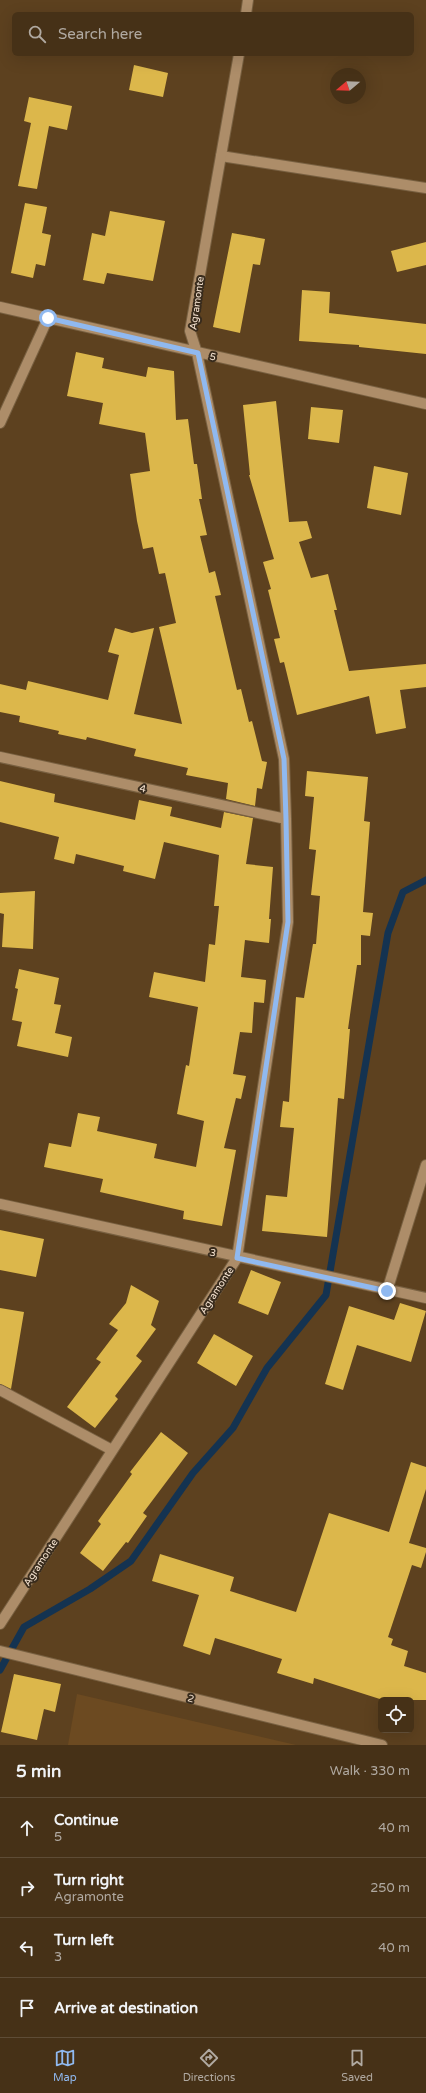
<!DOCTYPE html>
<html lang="en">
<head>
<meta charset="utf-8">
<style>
	body { margin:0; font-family:"Varela Round",sans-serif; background:#503d24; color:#f1f3f6 }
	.controls { position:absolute; right:12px; bottom:12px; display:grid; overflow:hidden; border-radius:6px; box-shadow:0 4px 16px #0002 }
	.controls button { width:36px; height:36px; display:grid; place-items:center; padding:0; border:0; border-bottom:1px solid #5e4c36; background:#463117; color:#f1f3f6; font:20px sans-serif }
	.compass { position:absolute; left:330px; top:68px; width:36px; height:36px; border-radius:50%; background:#463117; box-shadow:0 4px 16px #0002; rotate:251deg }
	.stop { position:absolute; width:12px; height:12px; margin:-9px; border:3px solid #90b9f0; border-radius:50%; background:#fff }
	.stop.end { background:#90b9f0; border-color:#fff; box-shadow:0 1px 4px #0008 }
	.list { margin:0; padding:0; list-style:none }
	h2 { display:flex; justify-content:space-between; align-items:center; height:52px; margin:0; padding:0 16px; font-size:17px }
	h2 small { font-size:13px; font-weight:400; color:#b0a9a1 }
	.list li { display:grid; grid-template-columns:26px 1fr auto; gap:12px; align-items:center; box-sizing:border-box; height:60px; padding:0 16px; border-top:1px solid #5e4c36 }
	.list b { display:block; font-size:15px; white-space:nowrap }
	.list p { margin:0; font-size:13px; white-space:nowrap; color:#b0a9a1 }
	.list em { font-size:13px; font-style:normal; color:#b0a9a1 }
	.icon { flex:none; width:22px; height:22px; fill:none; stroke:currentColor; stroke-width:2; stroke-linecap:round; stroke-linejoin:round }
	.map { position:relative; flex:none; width:426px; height:1745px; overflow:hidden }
	.search { position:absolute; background:#463117; box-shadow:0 4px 16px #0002; left:12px; right:12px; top:12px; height:44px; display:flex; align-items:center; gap:10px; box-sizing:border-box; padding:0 14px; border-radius:6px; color:#b0a9a1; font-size:15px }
	.sheet { height:292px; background:#463117 }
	nav { display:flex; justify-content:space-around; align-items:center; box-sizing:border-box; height:56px; border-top:1px solid #5e4c36; background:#463117; font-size:11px; color:#b0a9a1 }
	nav a { display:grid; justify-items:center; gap:2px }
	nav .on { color:#90b9f0 }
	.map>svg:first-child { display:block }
</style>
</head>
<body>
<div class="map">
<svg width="426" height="1745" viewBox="0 0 426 1745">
	<rect width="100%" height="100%" fill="#5d411f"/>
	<path fill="#6c4a21" d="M77 1694 296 1745H68Z"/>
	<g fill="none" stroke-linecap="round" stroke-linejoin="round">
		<path stroke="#143351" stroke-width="7" d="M0 1670 24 1627 90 1589 131 1561 193 1473 233 1428 267 1368 326 1295 388 933 403 892 426 880"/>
	</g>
	<path fill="#dcb74b" d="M134 65 168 73 163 97 129 90Z
		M29 97 72 106 67 130 49 126 37 189 18 186 31 123 24 121Z
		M25 203 47 207 42 233 51 235 45 266 36 264 33 278 11 273Z
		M110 211 165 221 153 281 107 273 104 284 83 280 92 233 105 236Z
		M232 233 265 239 260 265 253 264 240 333 213 327Z
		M426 242V265L397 272 391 251Z
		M302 290 330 292 329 313 426 324V354L359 347V345L299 341Z
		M76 352 104 358 102 368 146 377 148 367 174 371 176 420 188 419 194 464H197L202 499H199L207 535 200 536 209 573 215 571 221 595 215 596 237 690 241 689 249 722 252 721 262 761 267 762 262 789 257 788 255 806 226 799 228 783 186 775 188 768 134 756 136 749 87 737 86 740 58 734 59 731 19 722 20 716 0 712V684L26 690 28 681 108 700 119 655 108 652 115 628 132 633 154 628 134 714 182 724 159 627 176 623 165 573 159 574 153 547 143 549 137 521 130 474 150 471 145 433 99 424 103 403 67 396Z
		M276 401 289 522 307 521 312 538 299 542 311 578 328 574 337 610H334L349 671 426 664V687L400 690 406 728 376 734 369 696 297 715 284 662 280 663 274 639 280 638 268 590 271 589 263 562 274 559 249 475H250L243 405Z
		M311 407 343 410 339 443 308 439Z
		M374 466 408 473 401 515 367 508Z
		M307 771 368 777 364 821 370 822 363 912 373 913 370 936 361 935V965H357L348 1029H350L344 1099 338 1098 327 1237 262 1231 266 1195 287 1197 294 1128 280 1127 283 1101 289 1102 296 997 304 998 313 944H316L320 896 311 895 316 850 309 849 314 797 305 796Z
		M0 781 55 794 54 802 135 820 139 800 172 807 170 816 221 828 224 812 253 818 246 864 273 867 269 919H271L269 943 245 940 241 977 266 980 264 1003 254 1002 252 1033 240 1032 233 1074 246 1076 241 1099 236 1098 224 1148 236 1150 222 1226 183 1219 184 1211 100 1192 103 1179 44 1167 49 1143 71 1147 78 1113 100 1117 97 1131 157 1144 154 1158 196 1167 204 1121 177 1114 186 1065 189 1066 198 1007 149 997 154 972 205 982 209 944 215 945 219 906H214L219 855 164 842 155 879 123 871 124 866 76 854 74 864 54 859 59 837 0 822Z
		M35 891 33 949 2 947 4 914 0 913V893Z
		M19 969 59 978 54 1004 61 1005 55 1033 72 1037 68 1057 17 1046 22 1022 12 1020 18 989 15 988Z
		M0 1230 44 1239 36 1277 0 1270Z
		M251 1270 281 1282 268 1315 238 1303Z
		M131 1285 159 1301 151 1325 156 1329 136 1356 142 1361 115 1396 118 1399 95 1428 67 1407 101 1362 96 1359 118 1330 109 1324 126 1303Z
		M400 1303 426 1311 411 1362 357 1345 343 1390 325 1384 349 1306 394 1320Z
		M0 1308 24 1312 11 1389 0 1384Z
		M214 1334 253 1356 236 1386 197 1363Z
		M161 1432 188 1453 143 1513 147 1516 128 1543 126 1542 103 1571 80 1553 101 1524 98 1521 132 1474 130 1472Z
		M411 1462 426 1467V1489L409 1543 426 1548V1552L421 1568 412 1565 388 1637 393 1639 391 1645 408 1651 404 1666 426 1673V1700H383L314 1678 313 1684 277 1673 282 1659 215 1638 210 1655 183 1646 199 1595 152 1581 160 1554 234 1577 230 1591 296 1612 329 1513 389 1532Z
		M14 1674 61 1684 55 1712 44 1709 37 1740 1 1732Z"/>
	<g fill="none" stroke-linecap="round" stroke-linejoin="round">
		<defs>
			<path id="service" d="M221 156 426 188
				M0 423 48 318
				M0 1390 112 1450"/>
			<path id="minor" d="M246 14 248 0
				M0 307 426 404
				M0 757 286 819
				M0 1204 426 1298
				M387 1291 426 1165
				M0 1624 237 1258 288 922 286 819 284 759 197 353 190 331 239 54
				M0 1651 382 1745"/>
		</defs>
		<use href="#service" stroke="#786041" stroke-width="12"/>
		<use href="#minor" stroke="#786041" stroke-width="12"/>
		<use href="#service" stroke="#ad8d69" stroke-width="10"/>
		<use href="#minor" stroke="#ad8d69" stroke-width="10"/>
	</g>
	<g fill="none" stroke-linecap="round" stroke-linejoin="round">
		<path stroke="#90b9f0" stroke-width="5" d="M48 318 198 353 284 759 286 819 288 922 237 1258 387 1291"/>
	</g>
	<g text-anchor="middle" stroke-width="4" stroke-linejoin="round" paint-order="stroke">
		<g font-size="10" fill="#f7e5d3" stroke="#382b1c">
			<text transform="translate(196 303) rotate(-82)" y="4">Agramonte</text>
			<text transform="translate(213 356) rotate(13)" y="4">5</text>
			<text transform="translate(143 788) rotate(12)" y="4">4</text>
			<text transform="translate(213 1252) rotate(13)" y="4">3</text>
			<text transform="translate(216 1290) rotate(-57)" y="4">Agramonte</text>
			<text transform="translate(40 1562) rotate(-57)" y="4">Agramonte</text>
			<text transform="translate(191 1698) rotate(14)" y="4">2</text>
		</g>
	</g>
</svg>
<div class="controls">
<button><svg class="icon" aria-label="locate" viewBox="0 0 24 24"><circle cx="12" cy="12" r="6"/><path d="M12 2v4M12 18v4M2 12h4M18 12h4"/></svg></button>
</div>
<svg class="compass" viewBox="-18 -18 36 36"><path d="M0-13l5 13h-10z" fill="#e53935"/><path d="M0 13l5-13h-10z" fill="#b0a9a1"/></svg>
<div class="stop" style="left:48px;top:318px"></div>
<div class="stop end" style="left:387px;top:1291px"></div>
<div class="search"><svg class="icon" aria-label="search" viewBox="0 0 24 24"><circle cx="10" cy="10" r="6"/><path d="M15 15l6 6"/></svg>Search here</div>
</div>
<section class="sheet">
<h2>5 min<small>Walk · 330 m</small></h2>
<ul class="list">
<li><svg class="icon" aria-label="ahead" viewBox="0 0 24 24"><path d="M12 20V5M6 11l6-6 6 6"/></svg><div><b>Continue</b><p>5</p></div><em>40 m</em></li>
<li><svg class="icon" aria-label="right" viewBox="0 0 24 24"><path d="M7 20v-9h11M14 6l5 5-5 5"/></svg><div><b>Turn right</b><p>Agramonte</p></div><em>250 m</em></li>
<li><svg class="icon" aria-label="left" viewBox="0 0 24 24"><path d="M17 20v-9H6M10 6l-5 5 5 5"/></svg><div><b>Turn left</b><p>3</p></div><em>40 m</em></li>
<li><svg class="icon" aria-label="arrive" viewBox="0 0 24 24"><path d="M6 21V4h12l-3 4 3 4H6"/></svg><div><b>Arrive at destination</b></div></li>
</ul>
</section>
<nav>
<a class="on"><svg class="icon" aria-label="map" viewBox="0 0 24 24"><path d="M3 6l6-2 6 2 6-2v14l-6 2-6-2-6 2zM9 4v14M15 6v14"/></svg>Map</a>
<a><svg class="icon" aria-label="directions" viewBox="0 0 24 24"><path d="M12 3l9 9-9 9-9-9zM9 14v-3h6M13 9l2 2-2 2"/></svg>Directions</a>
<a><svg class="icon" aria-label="saved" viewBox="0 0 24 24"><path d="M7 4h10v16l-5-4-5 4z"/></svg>Saved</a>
</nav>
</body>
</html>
